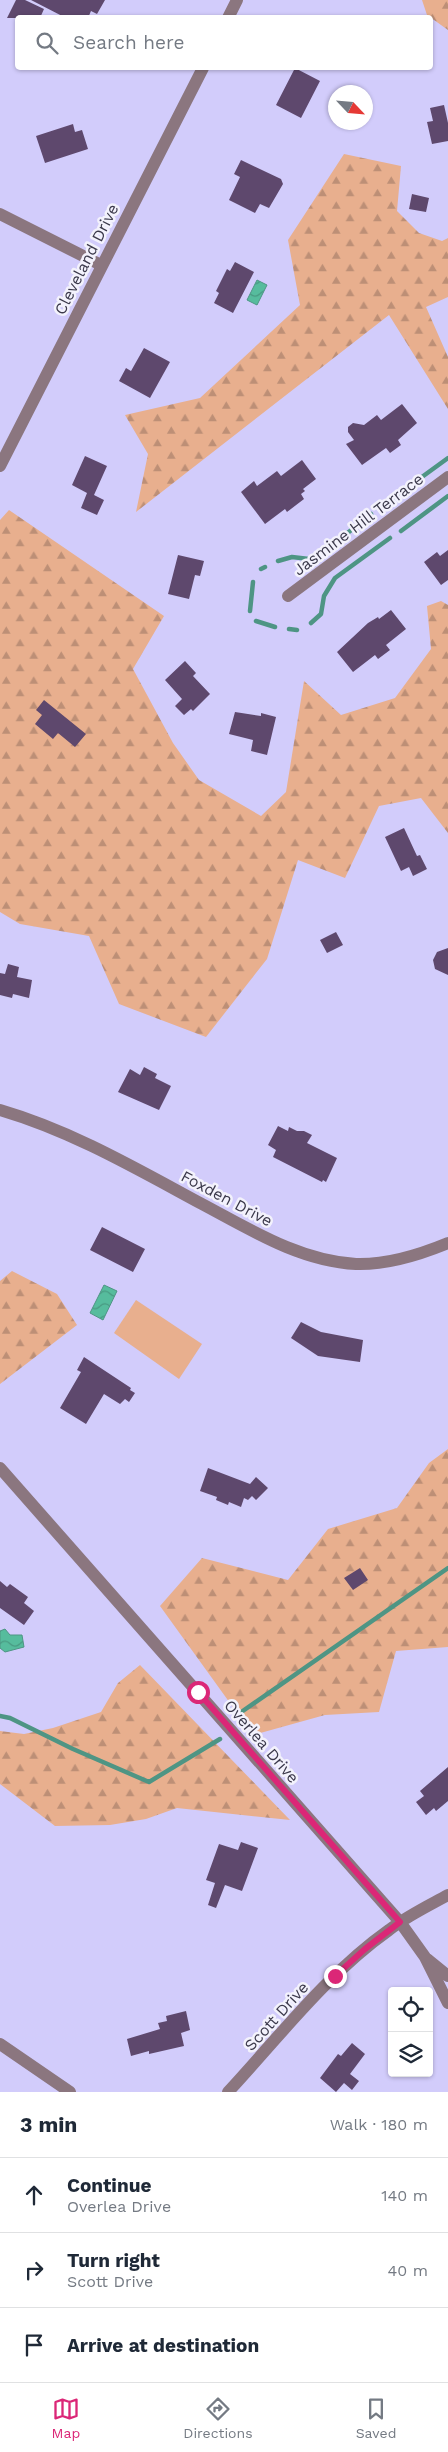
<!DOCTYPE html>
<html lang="en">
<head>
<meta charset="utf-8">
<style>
	body { margin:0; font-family:"Work Sans",sans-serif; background:#f2f2f3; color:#1f2937 }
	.controls { position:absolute; right:15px; bottom:15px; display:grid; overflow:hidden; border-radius:5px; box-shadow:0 1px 4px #0004 }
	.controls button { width:45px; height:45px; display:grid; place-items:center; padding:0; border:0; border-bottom:1px solid #e0e1e3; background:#fff; color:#1f2937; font:25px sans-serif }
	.compass { position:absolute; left:328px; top:85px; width:45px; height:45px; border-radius:50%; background:#fff; box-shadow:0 1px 4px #0004; rotate:116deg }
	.stop { position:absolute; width:15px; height:15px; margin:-11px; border:4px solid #db2777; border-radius:50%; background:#fff }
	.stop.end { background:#db2777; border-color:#fff; box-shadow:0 1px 5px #0008 }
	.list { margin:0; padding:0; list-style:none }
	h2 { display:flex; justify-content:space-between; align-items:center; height:65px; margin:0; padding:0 20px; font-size:21px }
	h2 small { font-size:16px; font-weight:400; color:#747a83 }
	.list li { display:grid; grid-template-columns:32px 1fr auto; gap:15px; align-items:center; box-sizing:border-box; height:75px; padding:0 20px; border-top:1px solid #e0e1e3 }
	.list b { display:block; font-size:19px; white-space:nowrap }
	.list p { margin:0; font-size:16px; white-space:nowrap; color:#747a83 }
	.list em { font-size:16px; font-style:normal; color:#747a83 }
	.icon { flex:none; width:28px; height:28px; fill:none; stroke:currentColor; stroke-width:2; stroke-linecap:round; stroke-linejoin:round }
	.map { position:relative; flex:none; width:448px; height:2092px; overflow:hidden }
	.search { position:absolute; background:#fff; box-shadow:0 1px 4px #0004; left:15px; right:15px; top:15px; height:55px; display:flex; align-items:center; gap:12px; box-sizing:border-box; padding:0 18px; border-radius:5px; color:#747a83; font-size:19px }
	.sheet { height:290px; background:#fff }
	nav { display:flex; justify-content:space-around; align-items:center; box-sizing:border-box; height:70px; border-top:1px solid #e0e1e3; background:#fff; font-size:14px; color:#747a83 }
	nav a { display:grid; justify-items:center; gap:2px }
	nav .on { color:#db2777 }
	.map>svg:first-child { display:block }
</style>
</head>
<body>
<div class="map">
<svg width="448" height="2092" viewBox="0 0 448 2092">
	<defs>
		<pattern id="forest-firs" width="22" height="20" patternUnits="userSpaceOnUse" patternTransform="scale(1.25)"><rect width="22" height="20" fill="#e8af8e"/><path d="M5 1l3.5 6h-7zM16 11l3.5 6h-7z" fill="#bd8f76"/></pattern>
		<pattern id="water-waves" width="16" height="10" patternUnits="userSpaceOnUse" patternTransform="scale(1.25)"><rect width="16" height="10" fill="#56bc9d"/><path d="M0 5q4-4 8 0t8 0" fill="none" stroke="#489a82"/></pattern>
	</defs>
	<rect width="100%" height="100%" fill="#d2ccfb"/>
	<path fill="#e8af8e" d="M136 1300 202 1344 179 1379 114 1333Z"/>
	<path fill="url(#forest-firs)" d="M422 0H448V30L427 15Z
		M344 154 401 166 397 211 419 233 442 241 448 238V297L426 307 448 357V409L389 315 136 512 148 454 125 415 200 398 300 305 288 240Z
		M9 510 164 616 133 669 173 743 199 780 261 816 286 792 304 681 341 715 395 698 431 649 427 606 441 601 448 605V833L421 798 379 806 345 878 298 860 267 959 206 1037 119 1004 89 936 20 924 0 912V520Z
		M12 1271 57 1294 77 1325 0 1384V1281Z
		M448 1449V1647L396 1651 379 1712 325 1715 253 1735 160 1606 202 1558 288 1580 328 1529 397 1508 429 1463Z
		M140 1665 290 1820 177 1808 146 1819 110 1825 55 1826 0 1784V1731L24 1734 53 1728 101 1712 118 1683Z"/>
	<path fill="url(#water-waves)" stroke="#4e9584" d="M257 280 267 285 257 305 247 300Z
		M104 1285 117 1291 103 1320 90 1313Z
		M5 1629 10 1635H22L24 1647 5 1652 0 1648V1631Z"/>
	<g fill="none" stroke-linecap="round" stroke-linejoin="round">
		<path stroke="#4e9584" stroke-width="4.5" d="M382 506 448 458
			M401 531 448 496
			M278 561 292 557 309 559 329 548 371 514
			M261 569 265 567
			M250 611 253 582
			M256 621 275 627
			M311 623 321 614 324 596 335 578 390 538
			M289 629 297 630
			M237 1715 448 1568
			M0 1716 10 1718 73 1749 149 1782 220 1739"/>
	</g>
	<path fill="#5e486d" d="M16 0H25L44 9 40 18H7Z
		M31 0H105L97 14 91 11 88 18H66Z
		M295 68 320 81 301 118 276 105Z
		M444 105 448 123V141L432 144 427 122 433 121 430 108Z
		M73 124 75 132 82 130 88 149 45 163 36 136Z
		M241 160 281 179 283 184 269 208 260 204 255 213 229 200 240 177 234 174Z
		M412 194 429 198 426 212 409 209Z
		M235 262 254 272 233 313 214 303 219 293 216 291 227 269 230 271Z
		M144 348 170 362 150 398 119 381 126 368 131 371Z
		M402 404 417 423 398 440 401 445 390 453 386 448 362 465 346 444 354 440 348 432V427L353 423 364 425 377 415 381 420Z
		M85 456 107 466 94 495 104 500 97 515 81 508 87 493 72 485Z
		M302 460 316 479 303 489 305 491 301 494 304 499 287 512 285 509 265 524 241 492 254 481 257 486 277 471 281 476Z
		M448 550V580L441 585 424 562 437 552 440 556Z
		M178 555 204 561 200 576 195 575 189 599 168 594Z
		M391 610 406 629 386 645 390 650 378 659 375 655 353 672 337 652 368 623 378 617 379 619Z
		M185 661 196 673 193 676 210 694 193 711 191 709 184 715 175 706 182 699 165 680Z
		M44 700 86 734 75 747 58 733 53 739 35 724 42 715 36 710Z
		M235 712 261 716V713L276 717 267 755 251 751 253 740 229 734Z
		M404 828 417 856 420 855 427 869 413 876 409 867 401 871 385 837Z
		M336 932 343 945 327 953 320 940Z
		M448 948V975L435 969 433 960 437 952Z
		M8 964 19 967 17 977 32 980 29 998 13 994 12 998 0 995V973L5 974Z
		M144 1067 157 1074 155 1078 171 1086 159 1110 118 1092 130 1069 140 1075Z
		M278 1126 288 1131 289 1127 297 1131H304L312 1135 307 1143 337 1158 326 1182 323 1180 322 1182 273 1157 276 1150 268 1145Z
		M102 1227 145 1249 133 1272 90 1250Z
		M301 1322 321 1332 363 1340 360 1362 318 1356 291 1338Z
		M84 1357 131 1388 130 1390 135 1393 129 1402 125 1399 120 1404 104 1394 86 1424 60 1408 81 1372 77 1370Z
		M208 1468 250 1484 256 1477 268 1488 256 1500 252 1496 248 1500 244 1498 241 1507 229 1502 228 1505 216 1500 217 1497 200 1491Z
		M360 1568 368 1580 353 1590 344 1578Z
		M0 1581 7 1587 10 1584 28 1597 24 1603 34 1611 24 1625 0 1608Z
		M448 1767V1801L436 1811 434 1808 426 1815 416 1802 424 1796 420 1791Z
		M241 1842 258 1848 242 1891 225 1885 216 1908 208 1905 215 1883 206 1880 219 1844 238 1850Z
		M186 2011 190 2030 181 2033 184 2046 149 2054V2051L131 2056 127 2039 160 2029 158 2023 167 2021 166 2016Z
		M352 2043 365 2054 350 2074 359 2081 352 2090 344 2083 336 2092 320 2078 338 2054 341 2056Z"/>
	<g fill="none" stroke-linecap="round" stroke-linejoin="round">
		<path stroke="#8b767f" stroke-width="12" d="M228 18 237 0
			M0 214 101 265
			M0 466 203 68
			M288 596 448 477
			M0 1110C72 1131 137 1169 202 1204 251 1230 300 1261 356 1264 388 1265 419 1255 448 1243
			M0 1468 400 1922 425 1957 448 2003
			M427 1959 448 1976
			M0 2044 70 2092
			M228 2092C279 2037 327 1974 389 1930 407 1916 428 1906 448 1895"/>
	</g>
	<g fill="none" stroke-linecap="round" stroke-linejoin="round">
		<path stroke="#db2777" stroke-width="6" d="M198 1692 400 1922 365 1949 335 1976"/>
	</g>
	<g text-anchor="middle" stroke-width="5" stroke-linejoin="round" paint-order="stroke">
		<g font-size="16" fill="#3b394b" stroke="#f3f2fc">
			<text transform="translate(86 259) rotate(-63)" y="6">Cleveland Drive</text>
			<text transform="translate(358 524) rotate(-37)" y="6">Jasmine Hill Terrace</text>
			<text transform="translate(227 1198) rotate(28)" y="6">Foxden Drive</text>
			<text transform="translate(262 1741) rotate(49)" y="6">Overlea Drive</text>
			<text transform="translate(276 2016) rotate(-48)" y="6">Scott Drive</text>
		</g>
	</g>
</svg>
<div class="controls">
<button><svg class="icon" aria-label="locate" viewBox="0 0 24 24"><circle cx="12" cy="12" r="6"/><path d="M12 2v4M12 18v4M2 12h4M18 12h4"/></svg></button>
<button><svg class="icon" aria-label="layers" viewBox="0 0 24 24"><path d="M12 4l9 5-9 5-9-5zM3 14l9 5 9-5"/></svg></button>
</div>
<svg class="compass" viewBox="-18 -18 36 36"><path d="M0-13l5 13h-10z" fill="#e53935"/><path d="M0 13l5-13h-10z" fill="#747a83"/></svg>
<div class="stop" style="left:198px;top:1692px"></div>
<div class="stop end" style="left:335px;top:1976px"></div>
<div class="search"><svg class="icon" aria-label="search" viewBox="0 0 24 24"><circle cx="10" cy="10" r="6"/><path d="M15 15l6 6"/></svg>Search here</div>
</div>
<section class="sheet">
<h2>3 min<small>Walk · 180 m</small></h2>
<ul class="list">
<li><svg class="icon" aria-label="ahead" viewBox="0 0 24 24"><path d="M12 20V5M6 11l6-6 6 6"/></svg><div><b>Continue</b><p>Overlea Drive</p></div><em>140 m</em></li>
<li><svg class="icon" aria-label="right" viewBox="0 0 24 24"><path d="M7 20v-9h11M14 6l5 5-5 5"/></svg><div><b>Turn right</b><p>Scott Drive</p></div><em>40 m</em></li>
<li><svg class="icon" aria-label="arrive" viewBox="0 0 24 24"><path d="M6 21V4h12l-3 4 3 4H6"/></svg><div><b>Arrive at destination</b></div></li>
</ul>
</section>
<nav>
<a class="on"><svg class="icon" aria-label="map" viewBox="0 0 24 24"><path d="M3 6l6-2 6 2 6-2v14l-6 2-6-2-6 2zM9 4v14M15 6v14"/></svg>Map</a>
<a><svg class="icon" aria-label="directions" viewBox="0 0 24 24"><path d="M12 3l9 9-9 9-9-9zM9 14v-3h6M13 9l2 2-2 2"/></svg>Directions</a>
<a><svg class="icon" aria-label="saved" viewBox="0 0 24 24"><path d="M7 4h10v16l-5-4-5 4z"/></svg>Saved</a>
</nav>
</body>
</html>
